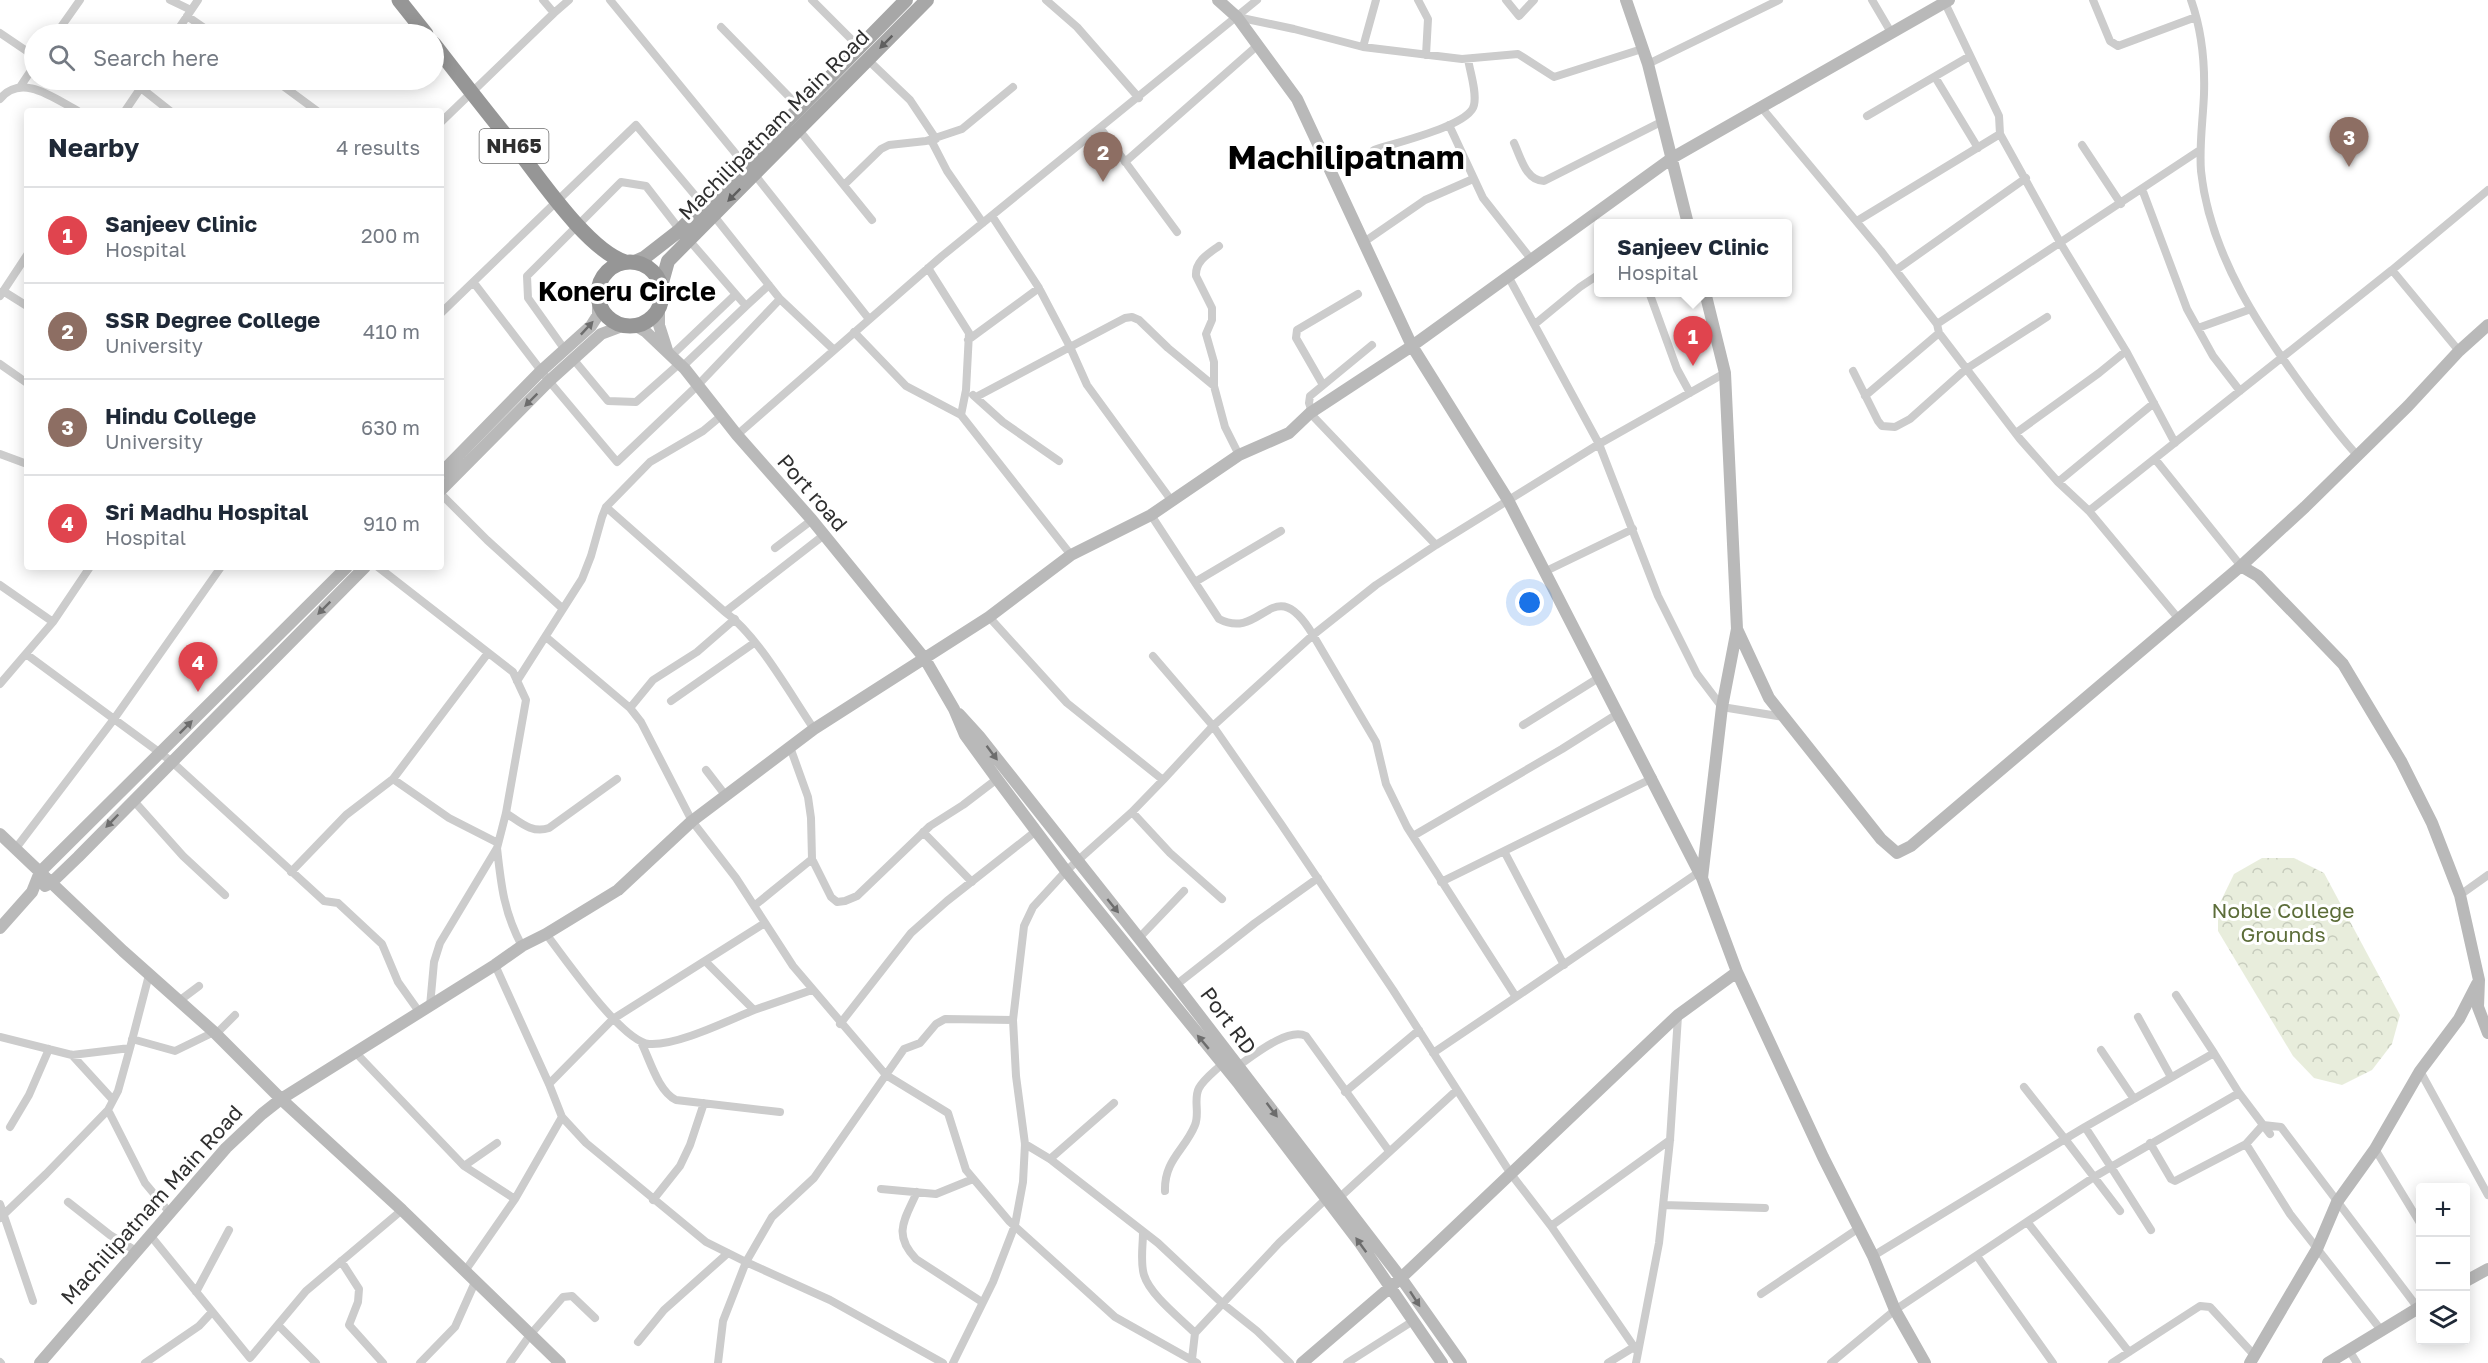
<!DOCTYPE html>
<html lang="en">
<head>
<meta charset="utf-8">
<style>
	body { margin:0; font-family:"Golos Text",sans-serif; background:#f6f6f7; color:#1f2937 }
	.controls { position:absolute; right:18px; bottom:18px; display:grid; overflow:hidden; border-radius:6px; box-shadow:0 3px 15px #0003 }
	.controls button { width:54px; height:54px; display:grid; place-items:center; padding:0; border:0; border-bottom:2px solid #e0e1e3; background:#fff; color:#1f2937; font:30px sans-serif }
	.you { position:absolute; left:1530px; top:603px; width:21px; height:21px; margin:-15px; border:4px solid #fff; border-radius:50%; background:#1a73e8; box-shadow:0 0 0 9px #1a73e833 }
	.badge { display:grid; place-items:center; width:39px; height:39px; border-radius:50%; background:#ea580c; color:#fff; font-size:20px; font-weight:700 }
	.pin { position:absolute; translate:-50% -50px; filter:drop-shadow(0 2px 3px #0008) }
	.pin::after { content:''; position:absolute; top:32px; width:21px; height:18px; background:inherit; clip-path:polygon(0 0,100% 0,50% 100%) }
	.popup { position:absolute; left:1594px; top:219px; width:198px; height:78px; box-sizing:border-box; display:grid; place-content:center; border-radius:6px; background:#fff; filter:drop-shadow(0 2px 4px #0005); font-size:20px; white-space:nowrap; color:#747a83 }
	.popup b { font-size:22px; color:#1f2937 }
	.popup::after { content:''; position:absolute; left:50%; top:100%; margin-left:-12px; border:12px solid transparent; border-top-color:#fff }
	.list { margin:0; padding:0; list-style:none }
	h2 { display:flex; justify-content:space-between; align-items:center; height:78px; margin:0; padding:0 24px; font-size:26px }
	h2 small { font-size:20px; font-weight:400; color:#747a83 }
	.list li { display:grid; grid-template-columns:39px 1fr auto; gap:18px; align-items:center; box-sizing:border-box; height:96px; padding:0 24px; border-top:2px solid #e0e1e3 }
	.list b { display:block; font-size:22px; white-space:nowrap }
	.list p { margin:0; font-size:20px; white-space:nowrap; color:#747a83 }
	.list em { font-size:20px; font-style:normal; color:#747a83 }
	.icon { flex:none; width:33px; height:33px; fill:none; stroke:currentColor; stroke-width:2; stroke-linecap:round; stroke-linejoin:round }
	.map { position:relative; flex:none; width:2488px; height:1363px; overflow:hidden }
	.search { position:absolute; background:#fff; box-shadow:0 3px 15px #0003; left:24px; top:24px; width:420px; height:66px; display:flex; align-items:center; gap:15px; box-sizing:border-box; padding:0 21px; border-radius:33px; color:#747a83; font-size:22px }
	.panel { position:absolute; background:#fff; box-shadow:0 3px 15px #0003; left:24px; top:108px; width:420px; height:462px; border-radius:6px }
	.map>svg:first-child { display:block }
</style>
</head>
<body>
<div class="map">
<svg width="2488" height="1363" viewBox="0 0 2488 1363">
	<defs>
		<pattern id="forest-crowns" width="20" height="18" patternUnits="userSpaceOnUse" patternTransform="scale(1.5)"><rect width="20" height="18" fill="#e8eddc"/><path d="M2 6a3 3 0 1 1 6 0M12 15a3 3 0 1 1 6 0" fill="none" stroke="#c7ccbd"/></pattern>
	</defs>
	<rect width="100%" height="100%" fill="#fff"/>
	<path fill="url(#forest-crowns)" d="M2262 858H2294L2324 873 2400 1015 2392 1044 2372 1070 2342 1085 2314 1078 2293 1056 2218 931V907L2234 874Z"/>
	<g fill="none" stroke-linecap="round" stroke-linejoin="round">
		<path stroke="#ccc" stroke-width="8" d="M170 0 191 10
			M543 0 554 13 569 0
			M610 0 745 165
			M812 0 859 47
			M1046 0 1077 27 1139 98
			M1418 0 1428 19 1426 55
			M1506 0 1519 16 1534 0
			M1872 0 1892 34
			M2093 0 2110 41 2118 46 2196 17
			M2191 0C2202 31 2205 62 2204 94 2203 120 2199 145 2201 171 2210 256 2262 332 2311 398 2326 417 2340 437 2357 455
			M187 16 213 34
			M1237 17 1294 29 1363 47 1462 59 1518 54 1554 77 1642 49
			M721 27 800 108
			M0 33 34 56
			M56 34 80 0
			M175 34 198 0
			M1363 47 1376 0
			M868 60 910 100 936 139
			M1648 64 1779 0
			M1935 77 1978 148
			M275 80 317 111
			M20 87 34 66
			M141 88 170 111
			M0 99C21 72 55 99 78 111
			M1761 107 1881 251 1937 324 1939 333 2020 439 2058 482 2089 511 2178 618
			M125 111 146 80
			M1867 116 1970 56
			M441 122 554 13
			M1449 125 1483 198 1531 259
			M1101 129 1177 232
			M799 130 872 220
			M2000 134 2061 244 2126 351 2175 443
			M931 140 947 171 983 223
			M1514 143C1521 158 1526 181 1544 181L1663 121
			M2082 145 2121 204
			M1374 150C1394 143 1470 126 1474 105 1477 92 1470 72 1468 59
			M1125 162 1258 45
			M755 175 869 319
			M844 185 881 149 889 145 926 141 962 129 1013 87
			M2142 189 2187 309 2213 356 2240 391
			M714 216 780 299 833 349
			M992 216 1039 288 1070 347 1125 318 1132 317 1139 320 1168 348 1214 386 1225 427 1239 455
			M1857 221 2000 134 1999 116 1945 3
			M1364 242 1425 200 1473 179
			M928 268 969 333 966 390 961 415
			M1896 270 2026 178
			M2392 270 2459 351
			M1508 276 1599 444 1658 596 1697 674 1722 707 1784 717
			M474 283 549 381 617 462 698 385 780 299
			M3 291 27 306
			M1649 292 1677 369 1690 393
			M0 296 27 255
			M746 306 769 285
			M441 313 636 125 704 206
			M1535 324 1580 287 1598 275
			M1937 324 2200 150
			M2198 328 2251 309
			M854 332 906 386 961 415 1071 555
			M968 340 1039 288
			M565 350 528 298 527 276 621 182 646 186 680 230
			M671 356 735 295
			M574 360 608 401 636 402 679 364
			M0 364 27 383
			M682 367 746 306 689 240
			M1853 371 1878 421 1882 426 1895 427 1910 419 1966 369 2047 317
			M1323 385 1296 338 1297 330 1358 294
			M1214 386V362L1206 334 1212 320V308L1196 276C1195 261 1208 254 1219 246
			M973 395 1003 422 1059 461
			M1865 396 1939 333
			M976 397 1070 347 1087 385 1171 500
			M1312 412 1309 403 1310 396 1372 345
			M2016 433 2099 373 2126 351
			M737 435 942 256 1257 0
			M0 454 27 464
			M2155 459 2241 566
			M2058 482 2154 403
			M441 494 487 540 562 608
			M606 507 725 612 824 535
			M2089 511 2392 270 2488 190
			M1151 515 1219 619C1263 642 1273 568 1313 635L1376 585 1436 545 1310 413
			M1436 545 1599 444 1725 373
			M775 548 812 520
			M378 567 513 672 526 700 506 813 497 848
			M1544 572 1633 529
			M1195 582 1281 531
			M0 585 53 622 90 567
			M725 612C759 637 790 694 814 729
			M989 617 1067 703 1163 780 1213 726 1313 635 1376 742 1386 784 1407 827 1516 997 1433 1053
			M546 637 630 708 641 722 692 821 736 878 793 966 886 1075 948 1113 966 1170 1009 1221 1115 1317 1197 1363
			M26 654 114 719 221 567
			M1153 656 1213 726 1281 824 1393 990 1511 1174 1551 1226 1637 1351
			M517 681 582 579 591 556 602 517 606 507 650 462 703 431 721 416
			M0 684 53 622
			M671 701 754 643
			M630 708 653 680 697 652 735 619
			M1523 725 1600 677
			M790 747 808 797 811 818 812 859 831 897 837 902 845 901 857 896 930 826 963 805 997 779
			M706 770 726 796
			M393 779 449 818 498 843
			M133 800 183 856 225 895
			M1132 812 1170 853 1222 899
			M506 813C520 822 532 834 549 828L617 779
			M923 832 972 882
			M1413 836 1562 749 1619 713
			M16 848 114 719 171 761 324 901 338 903 382 944 398 982 420 1013
			M1504 851 1564 965
			M291 872 346 815 393 779 488 653
			M1441 882 1653 778
			M2460 895 2488 875
			M754 906 812 859
			M546 934C565 958 621 1041 649 1044 677 1046 727 1021 754 1010L706 962
			M1139 938 1184 891
			M495 965 549 1084 562 1117 586 1143 706 1242 746 1262 723 1321 718 1363
			M1176 985 1255 923 1318 878
			M2176 995 2214 1053
			M1516 997 1699 872
			M179 1001 199 986
			M430 1006 434 962 440 943 497 848C501 885 504 913 522 946
			M754 1010 812 990
			M2138 1017 2171 1077
			M840 1024 911 933 947 901 1036 831
			M216 1034 235 1015
			M0 1037 72 1055 130 1048 149 975
			M132 1039 175 1051 214 1032
			M641 1042C650 1060 658 1091 676 1100L780 1112
			M2101 1050 2134 1099
			M355 1052 464 1166 497 1143
			M72 1055 113 1100
			M1238 1066C1254 1055 1288 1027 1306 1036L1389 1151
			M2420 1071 2488 1195
			M549 1084 613 1019 765 923
			M2024 1087 2065 1139 2085 1127
			M1345 1092 1419 1030
			M2239 1093 2214 1053 2085 1127 2111 1167 2239 1093 2270 1134
			M108 1110 145 1183 170 1213
			M10 1127 29 1095 49 1049
			M2150 1143 2171 1179 2175 1181 2246 1144 2290 1214 2381 1330
			M1025 1144 1050 1159 1158 1243 1222 1303 1257 1331 1290 1363
			M2246 1144 2263 1125 2281 1127 2418 1308
			M2375 1149 2420 1223
			M1050 1159 1114 1103
			M464 1166 515 1199
			M881 1189 936 1194 973 1179
			M1165 1191C1164 1160 1185 1150 1195 1125 1200 1113 1193 1099 1199 1088 1204 1079 1215 1071 1222 1064
			M917 1192C905 1219 892 1234 916 1259L982 1302
			M1339 1198 1457 1090
			M653 1200 680 1166 690 1145 704 1103
			M68 1202 110 1235 136 1251
			M0 1204 33 1301
			M1663 1205 1765 1208
			M0 1218 46 1174 108 1110 118 1091 130 1048
			M2028 1223 2129 1352
			M1551 1226 1670 1140
			M1143 1232C1143 1246 1140 1262 1144 1275 1150 1295 1180 1318 1195 1333
			M150 1235 250 1358 306 1291 402 1210
			M1873 1256 2065 1139 2094 1177 2111 1167 2151 1230
			M1977 1256 2053 1363
			M341 1261 359 1289 358 1302 349 1325 383 1363
			M465 1271 515 1199 562 1117
			M196 1292 229 1230
			M1761 1294 1859 1228
			M278 1325 316 1363
			M638 1342 664 1310 728 1253
			M2349 1350 2357 1363
			M1192 1359 1195 1333 1279 1243 1326 1199
			M0 1362 1 1363
			M145 1363 199 1326 212 1312
			M420 1363 455 1327 476 1280
			M510 1363 530 1335 563 1297 572 1296 595 1318
			M943 1363 830 1300 746 1262 772 1217 814 1178 904 1049 920 1043 936 1024 945 1019 1013 1020
			M953 1363 993 1282 1015 1225 1023 1182 1025 1144 1016 1076 1013 1020 1024 926 1033 907 1066 871 1132 812 1163 780
			M1347 1363 1413 1321
			M1608 1363 1634 1347
			M1636 1363 1659 1243 1670 1140 1678 1016
			M1831 1363 1895 1310 2094 1177 2120 1211
			M2112 1363 2200 1306 2210 1307 2255 1356"/>
		<path stroke="#b9b9b9" stroke-width="12" d="M1218 0 1237 17 1297 99 1412 346 1508 500 1702 878
			M1626 0 1648 64 1688 224
			M1705 292 1725 373 1737 629 1769 698 1881 839 1897 853 1911 846 2241 566 2305 507 2408 406 2459 351 2488 325
			M659 306V325L667 350
			M635 325 645 331 685 369 737 435 812 520 925 659 954 709 965 735 997 779 1066 871 1239 1084 1360 1243 1442 1363
			M441 473 541 371 591 326 598 315V300
			M441 490 549 381 601 334 625 325
			M2241 566 2258 576 2343 664 2401 761 2432 823 2460 895 2479 980 2478 1007 2488 1033
			M959 714 979 736 1176 985 1401 1278 1461 1363
			M0 834 123 951 214 1032 281 1099 402 1210 560 1363
			M45 886 51 883 78 857 365 567
			M0 928 32 892 40 872 347 567
			M1737 972 1823 1157 1873 1256 1895 1310 1925 1363
			M2466 1281 2488 1269
			M40 1363 226 1148 262 1114 281 1099 495 965 522 946 546 934 618 890 692 821 814 729 989 617 1071 555 1151 515 1239 455 1289 433 1310 413 1412 346 1672 158 1949 0
			M1302 1363 1401 1278 1678 1015 1737 972 1702 878 1722 707 1737 629
			M2250 1363 2317 1249 2337 1202 2375 1149 2420 1071 2459 1019 2477 984
			M2328 1363 2420 1307"/>
		<path stroke="#a7a7a7" stroke-width="14" d="M635 262 644 258 680 230 906 0
			M661 286 668 261 927 0"/>
		<path stroke="#969696" stroke-width="15" d="M399 0 426 34
			M434 44C461 79 488 114 516 148 541 180 588 250 625 262
			M598 294a32 32 0 1 1 64 0a32 32 0 1 1-64 0Z"/>
	</g>
	<defs><path id="oneway-solid" d="M-6-.8H1V-3.2L6.5 0L1 3.2V.8H-6Z" transform="scale(1.5)"/></defs>
	<g fill="#5f5f5f">
		<use href="#oneway-solid" transform="translate(886 42) rotate(135)"/>
		<use href="#oneway-solid" transform="translate(734 195) rotate(135)"/>
	</g>
	<g fill="#6d6d6d">
		<use href="#oneway-solid" transform="translate(587 328) rotate(-47)"/>
		<use href="#oneway-solid" transform="translate(531 400) rotate(135)"/>
		<use href="#oneway-solid" transform="translate(324 608) rotate(135)"/>
		<use href="#oneway-solid" transform="translate(186 727) rotate(-45)"/>
		<use href="#oneway-solid" transform="translate(992 753) rotate(53)"/>
		<use href="#oneway-solid" transform="translate(112 821) rotate(134)"/>
		<use href="#oneway-solid" transform="translate(1113 906) rotate(51)"/>
		<use href="#oneway-solid" transform="translate(1203 1042) rotate(-130)"/>
		<use href="#oneway-solid" transform="translate(1272 1110) rotate(53)"/>
		<use href="#oneway-solid" transform="translate(1361 1245) rotate(-126)"/>
		<use href="#oneway-solid" transform="translate(1415 1299) rotate(57)"/>
	</g>
	<g text-anchor="middle" stroke-width="6" stroke-linejoin="round" paint-order="stroke">
		<rect fill="#fff" stroke="#6d6d6d" stroke-width="1.5" x="479.5" y="129" width="69" height="34" rx="4.5"/>
		<g font-size="20" font-weight="bold" fill="#2f2f2f">
			<text x="514" y="153">NH65</text>
		</g>
		<g font-size="21" fill="#2f2f2f" stroke="#fff">
			<text transform="translate(774 125) rotate(-45)" y="7">Machilipatnam Main Road</text>
			<text transform="translate(812 493) rotate(49)" y="7">Port road</text>
			<text transform="translate(1228 1021) rotate(53)" y="7">Port RD</text>
			<text transform="translate(152 1205) rotate(-48)" y="7">Machilipatnam Main Road</text>
		</g>
		<g font-size="21" fill="#5c6d39" stroke="#fff">
			<text x="2283" y="918">Noble College<tspan x="2283" dy="24">Grounds</tspan></text>
		</g>
		<g font-size="27" font-weight="bold" fill="#000" stroke="#fff">
			<text x="627" y="301">Koneru Circle</text>
		</g>
		<g font-size="33" font-weight="bold" fill="#000" stroke="#fff">
			<text x="1346" y="169">Machilipatnam</text>
		</g>
	</g>
</svg>
<div class="controls">
<button>+</button>
<button>−</button>
<button><svg class="icon" aria-label="layers" viewBox="0 0 24 24"><path d="M12 4l9 5-9 5-9-5zM3 14l9 5 9-5"/></svg></button>
</div>
<div class="you"></div>
<div class="pin badge" style="left:1693px;top:366px;background:#e0444e">1</div>
<div class="popup"><b>Sanjeev Clinic</b>Hospital</div>
<div class="pin badge" style="left:1103px;top:182px;background:#8d6e63">2</div>
<div class="pin badge" style="left:2349px;top:167px;background:#8d6e63">3</div>
<div class="pin badge" style="left:198px;top:692px;background:#e0444e">4</div>
<div class="search"><svg class="icon" aria-label="search" viewBox="0 0 24 24"><circle cx="10" cy="10" r="6"/><path d="M15 15l6 6"/></svg>Search here</div>
<section class="panel">
<h2>Nearby<small>4 results</small></h2>
<ul class="list">
<li><span class="badge" style="background:#e0444e">1</span><div><b>Sanjeev Clinic</b><p>Hospital</p></div><em>200 m</em></li>
<li><span class="badge" style="background:#8d6e63">2</span><div><b>SSR Degree College</b><p>University</p></div><em>410 m</em></li>
<li><span class="badge" style="background:#8d6e63">3</span><div><b>Hindu College</b><p>University</p></div><em>630 m</em></li>
<li><span class="badge" style="background:#e0444e">4</span><div><b>Sri Madhu Hospital</b><p>Hospital</p></div><em>910 m</em></li>
</ul>
</section>
</div>
</body>
</html>
